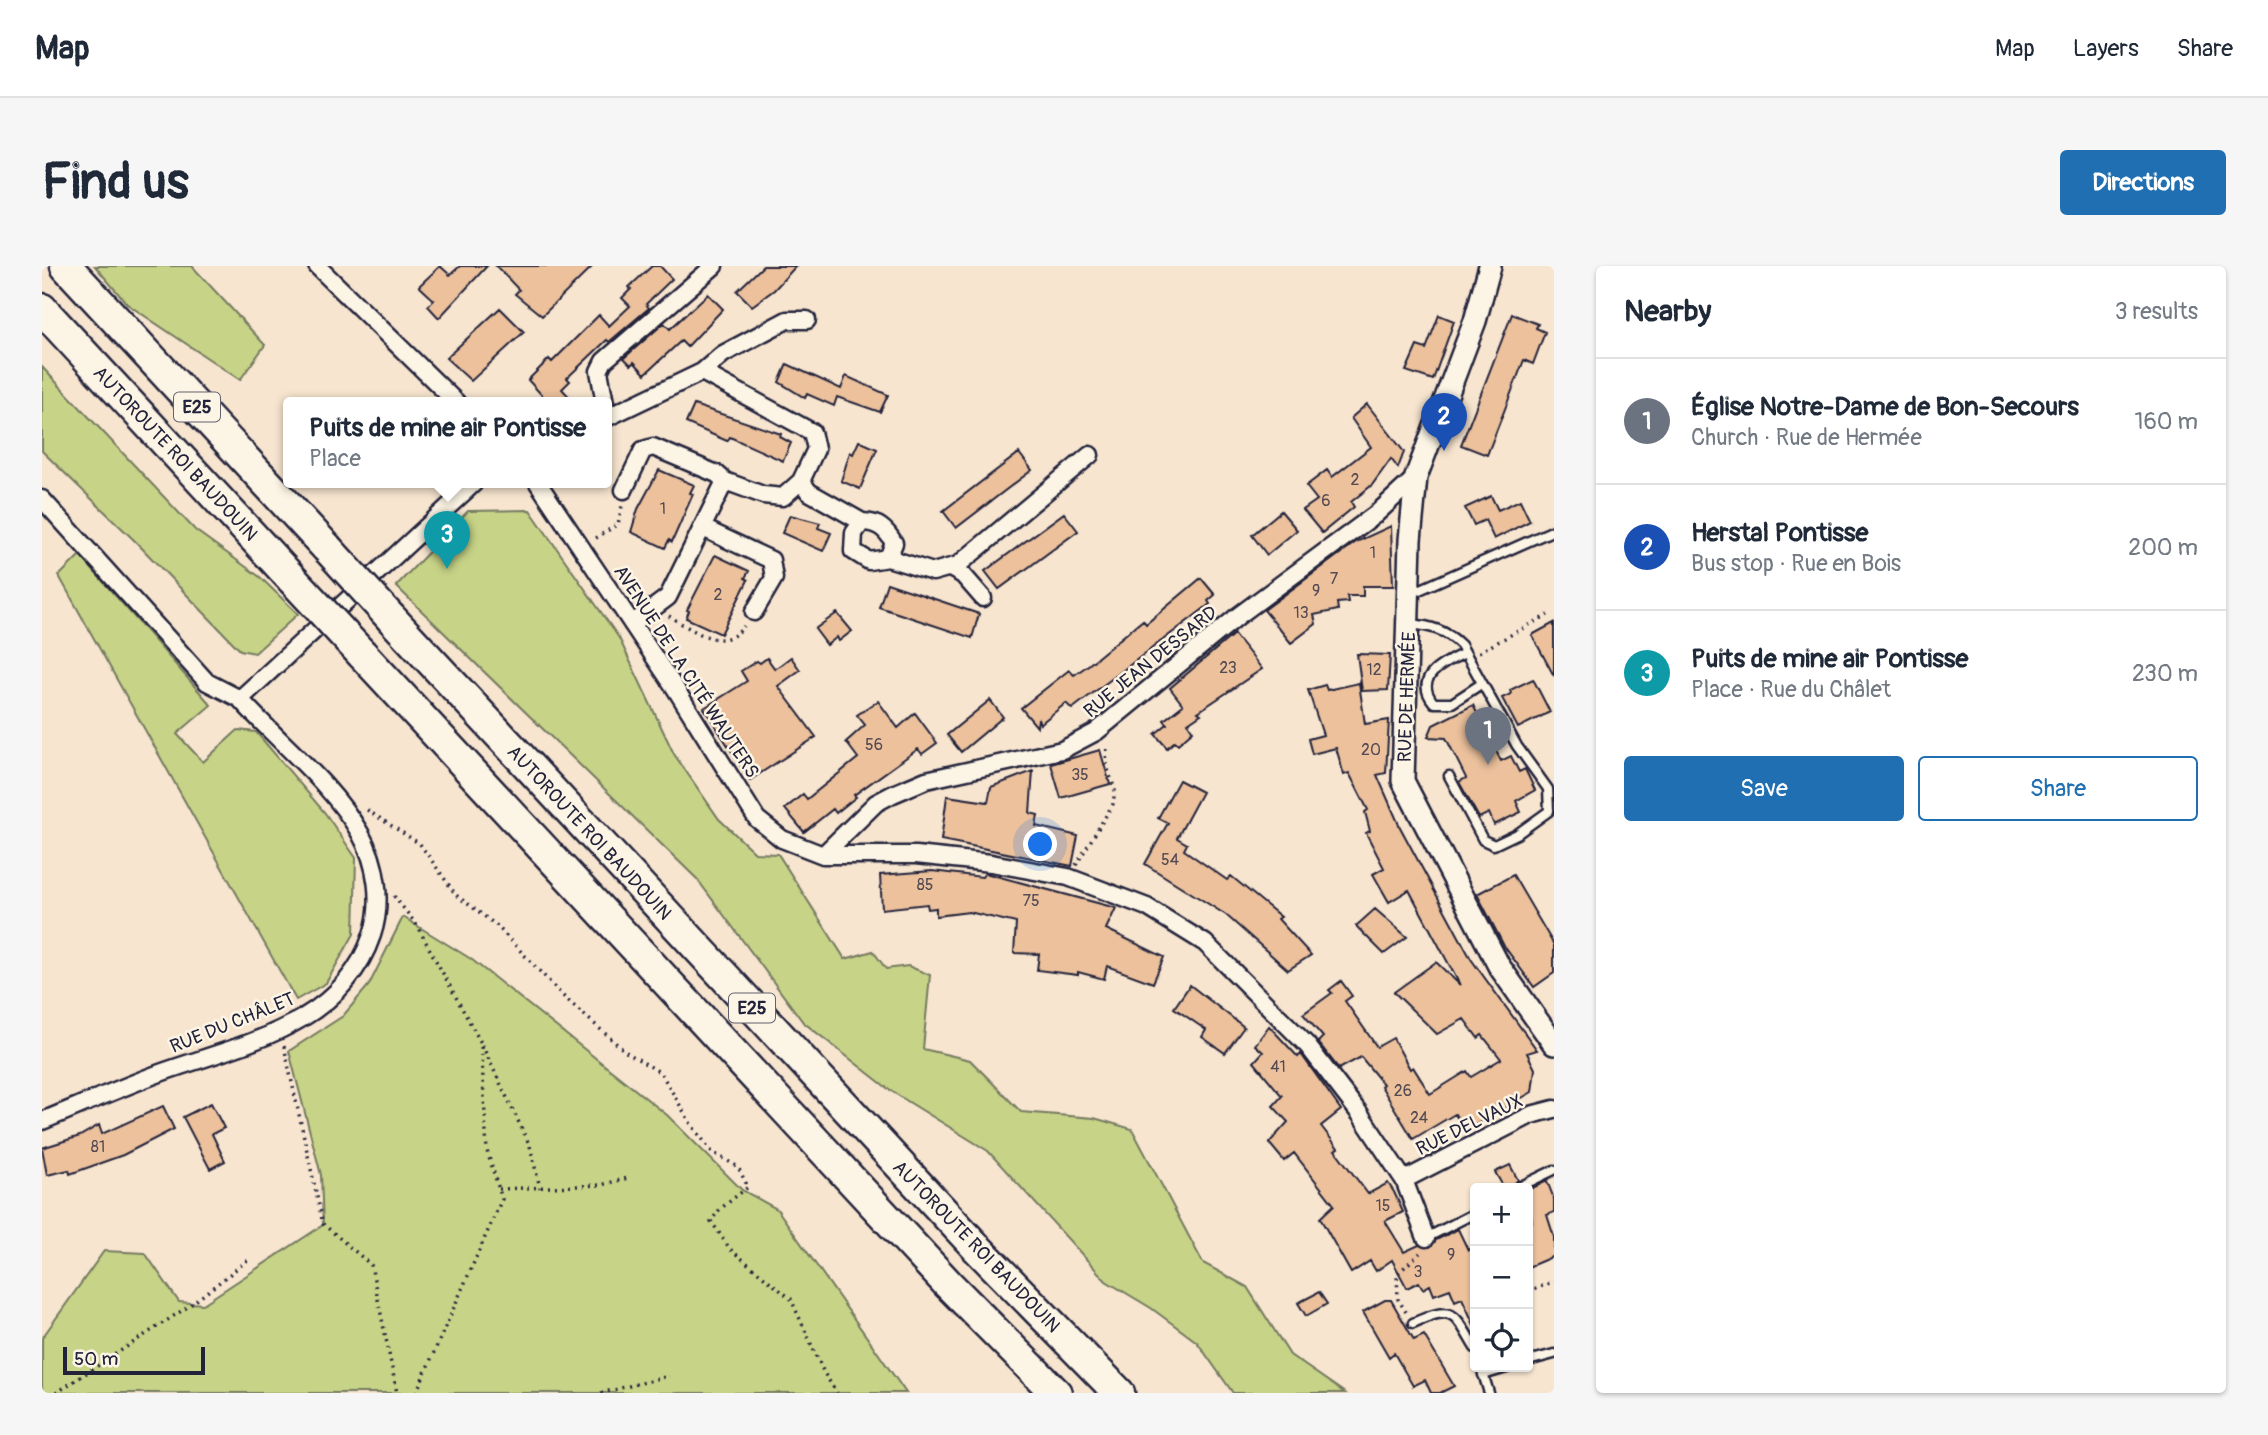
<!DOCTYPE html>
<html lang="en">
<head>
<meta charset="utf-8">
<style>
	body { margin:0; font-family:Pangolin,sans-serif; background:#f6f6f7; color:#1f2937 }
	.controls { position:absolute; right:21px; bottom:21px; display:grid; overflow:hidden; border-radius:7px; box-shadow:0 2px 5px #0004 }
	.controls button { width:63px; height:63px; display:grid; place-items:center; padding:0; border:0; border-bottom:2px solid #e0e1e3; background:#fff; color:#1f2937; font:35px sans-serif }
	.scale { position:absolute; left:21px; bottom:18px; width:142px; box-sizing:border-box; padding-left:7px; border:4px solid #22223b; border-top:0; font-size:19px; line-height:24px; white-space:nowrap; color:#22223b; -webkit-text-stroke:5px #fcf5e5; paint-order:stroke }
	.you { position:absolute; left:999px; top:579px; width:24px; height:24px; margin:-18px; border:5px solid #fff; border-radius:50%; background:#1a73e8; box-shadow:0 0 0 10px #1a73e833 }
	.badge { display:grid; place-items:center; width:46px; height:46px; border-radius:50%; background:#1f6fb2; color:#fff; font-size:23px; font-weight:700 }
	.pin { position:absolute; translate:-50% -58px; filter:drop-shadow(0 2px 4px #0008) }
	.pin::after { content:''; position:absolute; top:37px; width:24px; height:21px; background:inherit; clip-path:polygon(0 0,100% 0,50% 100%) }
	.popup { position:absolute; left:241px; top:131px; width:329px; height:91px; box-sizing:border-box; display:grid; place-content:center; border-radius:7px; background:#fff; filter:drop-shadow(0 2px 5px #0005); font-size:23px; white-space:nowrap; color:#747a83 }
	.popup b { font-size:26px; color:#1f2937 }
	.popup::after { content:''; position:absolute; left:50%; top:100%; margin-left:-14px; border:14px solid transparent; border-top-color:#fff }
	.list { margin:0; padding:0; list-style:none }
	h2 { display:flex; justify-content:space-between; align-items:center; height:91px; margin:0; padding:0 28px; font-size:30px }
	h2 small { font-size:23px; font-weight:400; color:#747a83 }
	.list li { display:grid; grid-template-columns:46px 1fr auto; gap:21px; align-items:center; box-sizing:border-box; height:126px; padding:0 28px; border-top:2px solid #e0e1e3 }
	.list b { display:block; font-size:26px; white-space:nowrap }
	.list p { margin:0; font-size:23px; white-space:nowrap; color:#747a83 }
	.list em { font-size:23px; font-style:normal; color:#747a83 }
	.actions { display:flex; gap:14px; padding:21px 28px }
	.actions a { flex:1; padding:16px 0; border:2px solid #1f6fb2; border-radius:7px; text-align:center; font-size:24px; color:#1f6fb2 }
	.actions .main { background:#1f6fb2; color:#fff }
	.icon { flex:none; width:38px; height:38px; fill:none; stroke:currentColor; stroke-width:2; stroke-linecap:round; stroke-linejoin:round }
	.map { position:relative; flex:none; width:1512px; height:1127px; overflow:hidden; border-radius:7px }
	header { display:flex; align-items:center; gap:42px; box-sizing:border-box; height:98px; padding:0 35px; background:#fff; border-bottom:2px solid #e0e1e3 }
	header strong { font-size:33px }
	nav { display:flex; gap:38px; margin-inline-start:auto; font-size:24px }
	.intro { display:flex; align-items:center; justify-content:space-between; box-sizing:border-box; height:168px; padding:0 42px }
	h1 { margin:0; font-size:49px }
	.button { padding:18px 32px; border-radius:7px; background:#1f6fb2; color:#fff; font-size:24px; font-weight:700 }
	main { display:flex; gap:42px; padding:0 42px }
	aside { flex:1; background:#fff; border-radius:7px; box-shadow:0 2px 5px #0004 }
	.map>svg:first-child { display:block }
</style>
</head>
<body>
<header>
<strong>Map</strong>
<nav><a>Map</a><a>Layers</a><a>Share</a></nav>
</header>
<div class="intro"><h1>Find us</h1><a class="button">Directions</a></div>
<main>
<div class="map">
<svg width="1512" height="1127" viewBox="0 0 1512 1127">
	<rect width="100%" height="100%" fill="#f7e5cf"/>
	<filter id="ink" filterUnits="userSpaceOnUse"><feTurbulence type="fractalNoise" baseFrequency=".0143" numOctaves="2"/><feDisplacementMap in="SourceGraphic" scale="14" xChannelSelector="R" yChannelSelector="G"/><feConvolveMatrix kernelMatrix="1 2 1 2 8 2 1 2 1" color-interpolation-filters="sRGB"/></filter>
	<g filter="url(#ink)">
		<path fill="#c7d387" stroke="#747a61" stroke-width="2" d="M53 0H150L223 79 198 114 85 38Z
			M0 101 153 264 218 311 256 348 213 387 198 384 93 275 0 185Z
			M488 244 577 372 632 488 677 553 713 587 736 588 803 693 831 685 844 703 866 700 888 709 881 783 928 794 979 846 1052 852 1090 863 1161 997 1205 1021 1248 1089 1303 1127H1191L1155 1076 1109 1042 1064 1015 946 885 849 825 761 756 655 613 354 320 426 245Z
			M38 289 169 439 135 468 161 496 196 464 214 466 283 547 314 592 312 668 284 717 254 734 17 310Z
			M361 651 429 693 625 849 700 924 735 943 864 1127H0V1072L62 985 103 987 137 1036 161 1038 281 959 279 909 247 785 301 750 327 719Z"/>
		<path fill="#ecc19c" stroke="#22223b" stroke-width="2" d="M398 0 408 9 418 0H445L397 52 386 40 392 34 377 20Z
			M454 0H551L500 50 473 28 477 24Z
			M610 0H618L630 13 604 38 607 42 567 76 565 74 525 112 528 115 520 123 533 137H507L486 114 507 93 510 96 557 49 567 60 588 40 580 32 589 23 587 21Z
			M721 0H754L732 24 710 40 695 25Z
			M666 28 681 43 645 81 639 75 603 108 592 96 589 99 582 92 622 57 628 63Z
			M458 42 482 66 429 115 404 92Z
			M1470 48 1496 58 1494 62 1503 66 1491 98 1482 94 1445 189 1419 179Z
			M1397 49 1412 55 1391 114 1364 105 1375 80 1384 83Z
			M745 98 799 123 804 110 846 129 838 146 795 131 792 140 765 128 763 132 737 116Z
			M1325 138 1362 186 1356 202 1349 193 1330 219 1309 236 1312 241 1280 267 1261 244 1275 234 1264 220 1285 204 1290 211 1329 181 1309 152Z
			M652 139 739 168 738 171 749 177 741 195 688 171 685 175 644 157Z
			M817 175 835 183 818 223 799 215 808 186 811 188Z
			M977 187 990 204 914 262 901 245Z
			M617 204 652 219 648 227 651 228 630 276 627 274 623 282 589 266 596 243Z
			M1449 230 1456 244 1478 234 1488 255 1452 273 1443 254 1432 259 1423 242Z
			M1239 245 1255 264 1225 289 1210 269Z
			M1022 247 1036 265 957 323 943 305Z
			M748 249 778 257 776 262 789 267 781 285 740 267Z
			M1349 260 1351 320H1321V330H1305L1306 336 1295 337 1296 344 1272 349 1274 358 1249 377 1222 344 1314 276Z
			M673 289 707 305 703 312 706 314 679 368 644 352 647 345 645 344Z
			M1159 312 1173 329 1166 335 1168 338 1030 443 1024 437 998 458 996 452 995 461 979 442 1027 404 1032 409 1045 400 1101 354 1104 358Z
			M845 317 937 348 930 372 837 341Z
			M795 347 810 365 797 375 795 371 785 379 773 363Z
			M1512 357V410L1490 369Z
			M1192 368 1220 403 1156 446 1159 448 1146 457 1151 465 1136 478 1133 475 1125 482 1113 468 1125 458 1122 454 1141 439 1128 422Z
			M1315 388 1348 389 1346 424 1320 425Z
			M749 391 758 404 736 420 774 471 708 514 662 442 705 415 699 405 715 395 718 397 725 392 733 403Z
			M1491 413 1508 446 1476 462 1460 432 1469 428 1468 424Z
			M1317 417 1323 458 1347 454 1344 507 1335 509 1358 561 1429 693 1495 784 1485 787 1493 803 1490 826 1423 865 1413 848 1371 873 1339 820 1341 818 1319 791 1297 803 1276 776 1281 771 1261 748 1290 727 1287 724 1299 715 1310 730 1303 735 1335 781 1351 772 1368 803 1371 801 1388 828 1425 805 1429 811 1459 793 1440 769 1436 772 1422 753 1395 768 1352 726 1394 696 1418 719 1367 624 1347 636 1331 608 1342 602 1324 567 1328 565 1323 546 1326 544 1307 507 1302 509 1294 482 1270 488 1266 473 1281 469 1266 424 1283 419 1285 424Z
			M948 434 961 451 919 486 905 469Z
			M836 435 856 462 873 447 895 477 880 488 876 483 812 529 814 531 794 547 791 543 762 566 743 543 761 528 765 533 816 492 804 476 823 459 815 449Z
			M1431 439 1459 495 1469 490 1477 506 1483 503 1493 524 1474 535 1479 546 1452 559 1447 547 1437 552 1417 516 1424 512 1404 472 1386 471 1391 459Z
			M1058 484 1068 518 1019 532 1009 498Z
			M991 505 988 547 996 549 994 560 1036 570 1030 600 899 574 905 530 946 536 949 521Z
			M1137 514 1160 526 1135 572 1145 578 1142 584 1185 614 1189 610 1239 651 1236 653 1269 689 1246 704 1184 649 1103 598 1126 557 1116 552Z
			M890 605 940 611 943 607 1074 642 1064 663 1122 691 1111 717 1065 700 1062 713 1036 706V709L995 704 997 688 972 687 974 657 927 646 894 650V642L886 643 885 638 840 643 838 609Z
			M1471 609 1512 679V707L1492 721 1462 680 1435 628Z
			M1333 643 1365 671 1342 688 1314 660Z
			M1148 719 1202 761 1183 787 1160 771 1164 764 1132 742Z
			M1227 760 1256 791 1259 788 1299 844 1279 860 1296 882 1293 884 1326 928 1346 917 1352 926 1361 946 1343 955 1362 986 1377 979 1388 981 1394 974 1416 963 1426 984 1433 980V1061L1420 1032 1413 1035 1408 1023 1392 1029 1388 1019 1381 1023 1377 1016 1365 1022 1350 994 1334 1005 1328 995 1309 1007 1278 952 1292 939 1252 887 1242 895 1227 877 1246 856 1231 840 1240 830 1212 796 1221 786 1213 779Z
			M169 837 182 862 170 868 183 895 168 903 141 851Z
			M121 840 132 863 81 889 28 908 27 904 5 909 0 882 38 870 57 859 60 868Z
			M1468 899 1476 914 1468 922H1462L1453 906Z
			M1505 915 1512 933V946L1505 949 1512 971V990L1486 1001V958L1490 956 1486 924Z
			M1277 1026 1285 1038 1264 1050 1256 1037Z
			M1343 1034H1349L1372 1074 1382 1069 1412 1120 1398 1127H1389L1383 1114 1371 1120 1352 1087 1347 1091 1321 1046Z"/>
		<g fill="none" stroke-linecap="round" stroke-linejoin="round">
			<defs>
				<path id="service" d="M1368 328 1512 264
					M1368 358C1389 360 1404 364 1419 379L1475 480 1506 523 1507 545 1475 568 1452 579 1441 574 1407 510
					M1423 387C1402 397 1370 411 1392 437H1410L1439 418
					M1475 922 1512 904
					M1384 972 1433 947
					M1371 1057C1412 1039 1411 1045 1433 1082
					M1486 1095 1512 1088
					M1439 1101 1447 1127
					M1441 1109 1468 1101"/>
				<path id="minor" d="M275 0 415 137
					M660 106 770 166 774 183 759 215 767 226 820 256 812 267 811 285 827 295 846 292 852 277C844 263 836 256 820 256
					M563 137 557 105 562 95 672 0
					M564 152 660 106 681 88 745 54H765
					M496 217 633 422 715 553 740 573 781 589H874L949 597 1026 611 1105 641 1163 677 1265 779 1318 848 1362 914 1384 972
					M582 224 601 184 611 181 675 208 683 215
					M0 233 165 416 198 433
					M661 262 729 294 732 312 712 346
					M846 292 891 306 916 299 1048 189
					M908 302 921 309 941 332
					M590 358 626 331 683 215 721 229 741 231 759 215
					M781 589 834 537 851 528 884 514 1020 484 1054 466 1196 350 1334 248 1374 211
					M0 855C39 839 78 822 118 807 199 778 299 761 330 669 341 636 335 597 318 567 288 515 237 477 198 433L432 217
					M1362 914 1489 849 1512 843"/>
				<path id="tertiary" d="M1448 0 1433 55 1374 211 1368 274 1361 515 1457 700 1512 778"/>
				<path id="motorway" d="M24 0 285 282
					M0 43 251 314
					M349 352 935 982 1077 1127
					M320 388 907 1019 1014 1127"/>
			</defs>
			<use href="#service" stroke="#22223b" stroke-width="13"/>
			<use href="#minor" stroke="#22223b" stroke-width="21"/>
			<use href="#tertiary" stroke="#22223b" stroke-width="26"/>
			<use href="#motorway" stroke="#22223b" stroke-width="35"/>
			<path stroke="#22223b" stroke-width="3.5" stroke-dasharray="2 5" stroke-linecap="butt" d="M554 272 576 258 580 240
				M627 350C651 364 681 388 702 360
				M1437 386 1506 349
				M325 544 378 578 414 629 454 659 521 730 584 786 619 807 649 858 670 886 696 901 706 921 678 943 669 955 688 983 749 1033 782 1107 795 1127
				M1034 599 1071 538 1073 524 1064 498 1065 478
				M352 630 374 658 439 777 445 885 460 933 374 1127
				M440 779 488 880 498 922
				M242 780 281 958 329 999 355 1127
				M457 923 559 919 586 912
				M1486 1026 1512 1015
				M1364 1046 1356 1033 1355 1008 1378 987
				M14 1127 147 1040 207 993
				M559 1127 627 1110"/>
			<use href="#service" stroke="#fcf5e5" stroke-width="8"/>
			<use href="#minor" stroke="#fcf5e5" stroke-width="16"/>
			<use href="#tertiary" stroke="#fcf5e5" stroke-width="21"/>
			<use href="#motorway" stroke="#fcf5e5" stroke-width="30"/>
			<defs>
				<path id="motorway-bridge" d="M285 282 349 352
					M251 314 320 388"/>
			</defs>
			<use href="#motorway-bridge" stroke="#22223b" stroke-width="35" stroke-linecap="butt"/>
			<use href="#motorway-bridge" stroke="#fcf5e5" stroke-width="30"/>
		</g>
	</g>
	<g text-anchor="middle" stroke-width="5" stroke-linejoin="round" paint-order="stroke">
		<g font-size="16" fill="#544a53">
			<text x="1313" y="219">2</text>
			<text x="1284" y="240">6</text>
			<text x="621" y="248">1</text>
			<text x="1331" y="292">1</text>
			<text x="1292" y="318">7</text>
			<text x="1274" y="330">9</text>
			<text x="676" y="334">2</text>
			<text x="1259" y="352">13</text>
			<text x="1186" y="407">23</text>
			<text x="1332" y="409">12</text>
			<text x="832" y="484">56</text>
			<text x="1329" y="489">20</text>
			<text x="1038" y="514">35</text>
			<text x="1128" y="599">54</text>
			<text x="883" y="624">85</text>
			<text x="989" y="640">75</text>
			<text x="1236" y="806">41</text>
			<text x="1361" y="830">26</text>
			<text x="1377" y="857">24</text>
			<text x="56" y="886">81</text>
			<text x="1341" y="945">15</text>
			<text x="1409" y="994">9</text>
			<text x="1376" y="1011">3</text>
		</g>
		<g fill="#fcf5e5" stroke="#63616e" stroke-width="2">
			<rect x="132" y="126.5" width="46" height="29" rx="5"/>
			<rect x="687" y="727.5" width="46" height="29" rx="5"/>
		</g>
		<g font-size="18" font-weight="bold" fill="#22223b">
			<text x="155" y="147">E25</text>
			<text x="710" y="748">E25</text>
		</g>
		<g font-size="19" fill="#22223b" stroke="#fcf5e5">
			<text transform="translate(134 187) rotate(47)" y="7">AUTOROUTE ROI BAUDOUIN</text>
			<text transform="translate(1108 395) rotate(-39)" y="7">RUE JEAN DESSARD</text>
			<text transform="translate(645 405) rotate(57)" y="7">AVENUE DE LA CITÉ WAUTERS</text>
			<text transform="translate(1364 431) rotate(-88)" y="7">RUE DE HERMÉE</text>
			<text transform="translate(548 566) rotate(47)" y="7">AUTOROUTE ROI BAUDOUIN</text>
			<text transform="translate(190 756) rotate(-22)" y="7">RUE DU CHÂLET</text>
			<text transform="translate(1427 858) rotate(-26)" y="7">RUE DELVAUX</text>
			<text transform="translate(935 980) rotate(46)" y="7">AUTOROUTE ROI BAUDOUIN</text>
		</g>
	</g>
</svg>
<div class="controls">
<button>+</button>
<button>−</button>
<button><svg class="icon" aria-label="locate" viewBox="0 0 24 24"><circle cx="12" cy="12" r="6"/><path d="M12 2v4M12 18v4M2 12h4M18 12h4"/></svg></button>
</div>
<div class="scale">50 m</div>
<div class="you"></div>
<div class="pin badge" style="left:1446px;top:499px;background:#6b7280">1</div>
<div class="pin badge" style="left:1402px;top:185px;background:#1a4fb4">2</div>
<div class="pin badge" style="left:405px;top:303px;background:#0f9aa8">3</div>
<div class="popup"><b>Puits de mine air Pontisse</b>Place</div>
</div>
<aside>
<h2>Nearby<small>3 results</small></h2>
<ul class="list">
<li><span class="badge" style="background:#6b7280">1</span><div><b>Église Notre-Dame de Bon-Secours</b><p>Church · Rue de Hermée</p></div><em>160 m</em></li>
<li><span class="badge" style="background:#1a4fb4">2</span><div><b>Herstal Pontisse</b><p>Bus stop · Rue en Bois</p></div><em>200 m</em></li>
<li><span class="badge" style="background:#0f9aa8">3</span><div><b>Puits de mine air Pontisse</b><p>Place · Rue du Châlet</p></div><em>230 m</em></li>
</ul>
<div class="actions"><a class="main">Save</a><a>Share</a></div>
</aside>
</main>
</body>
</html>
